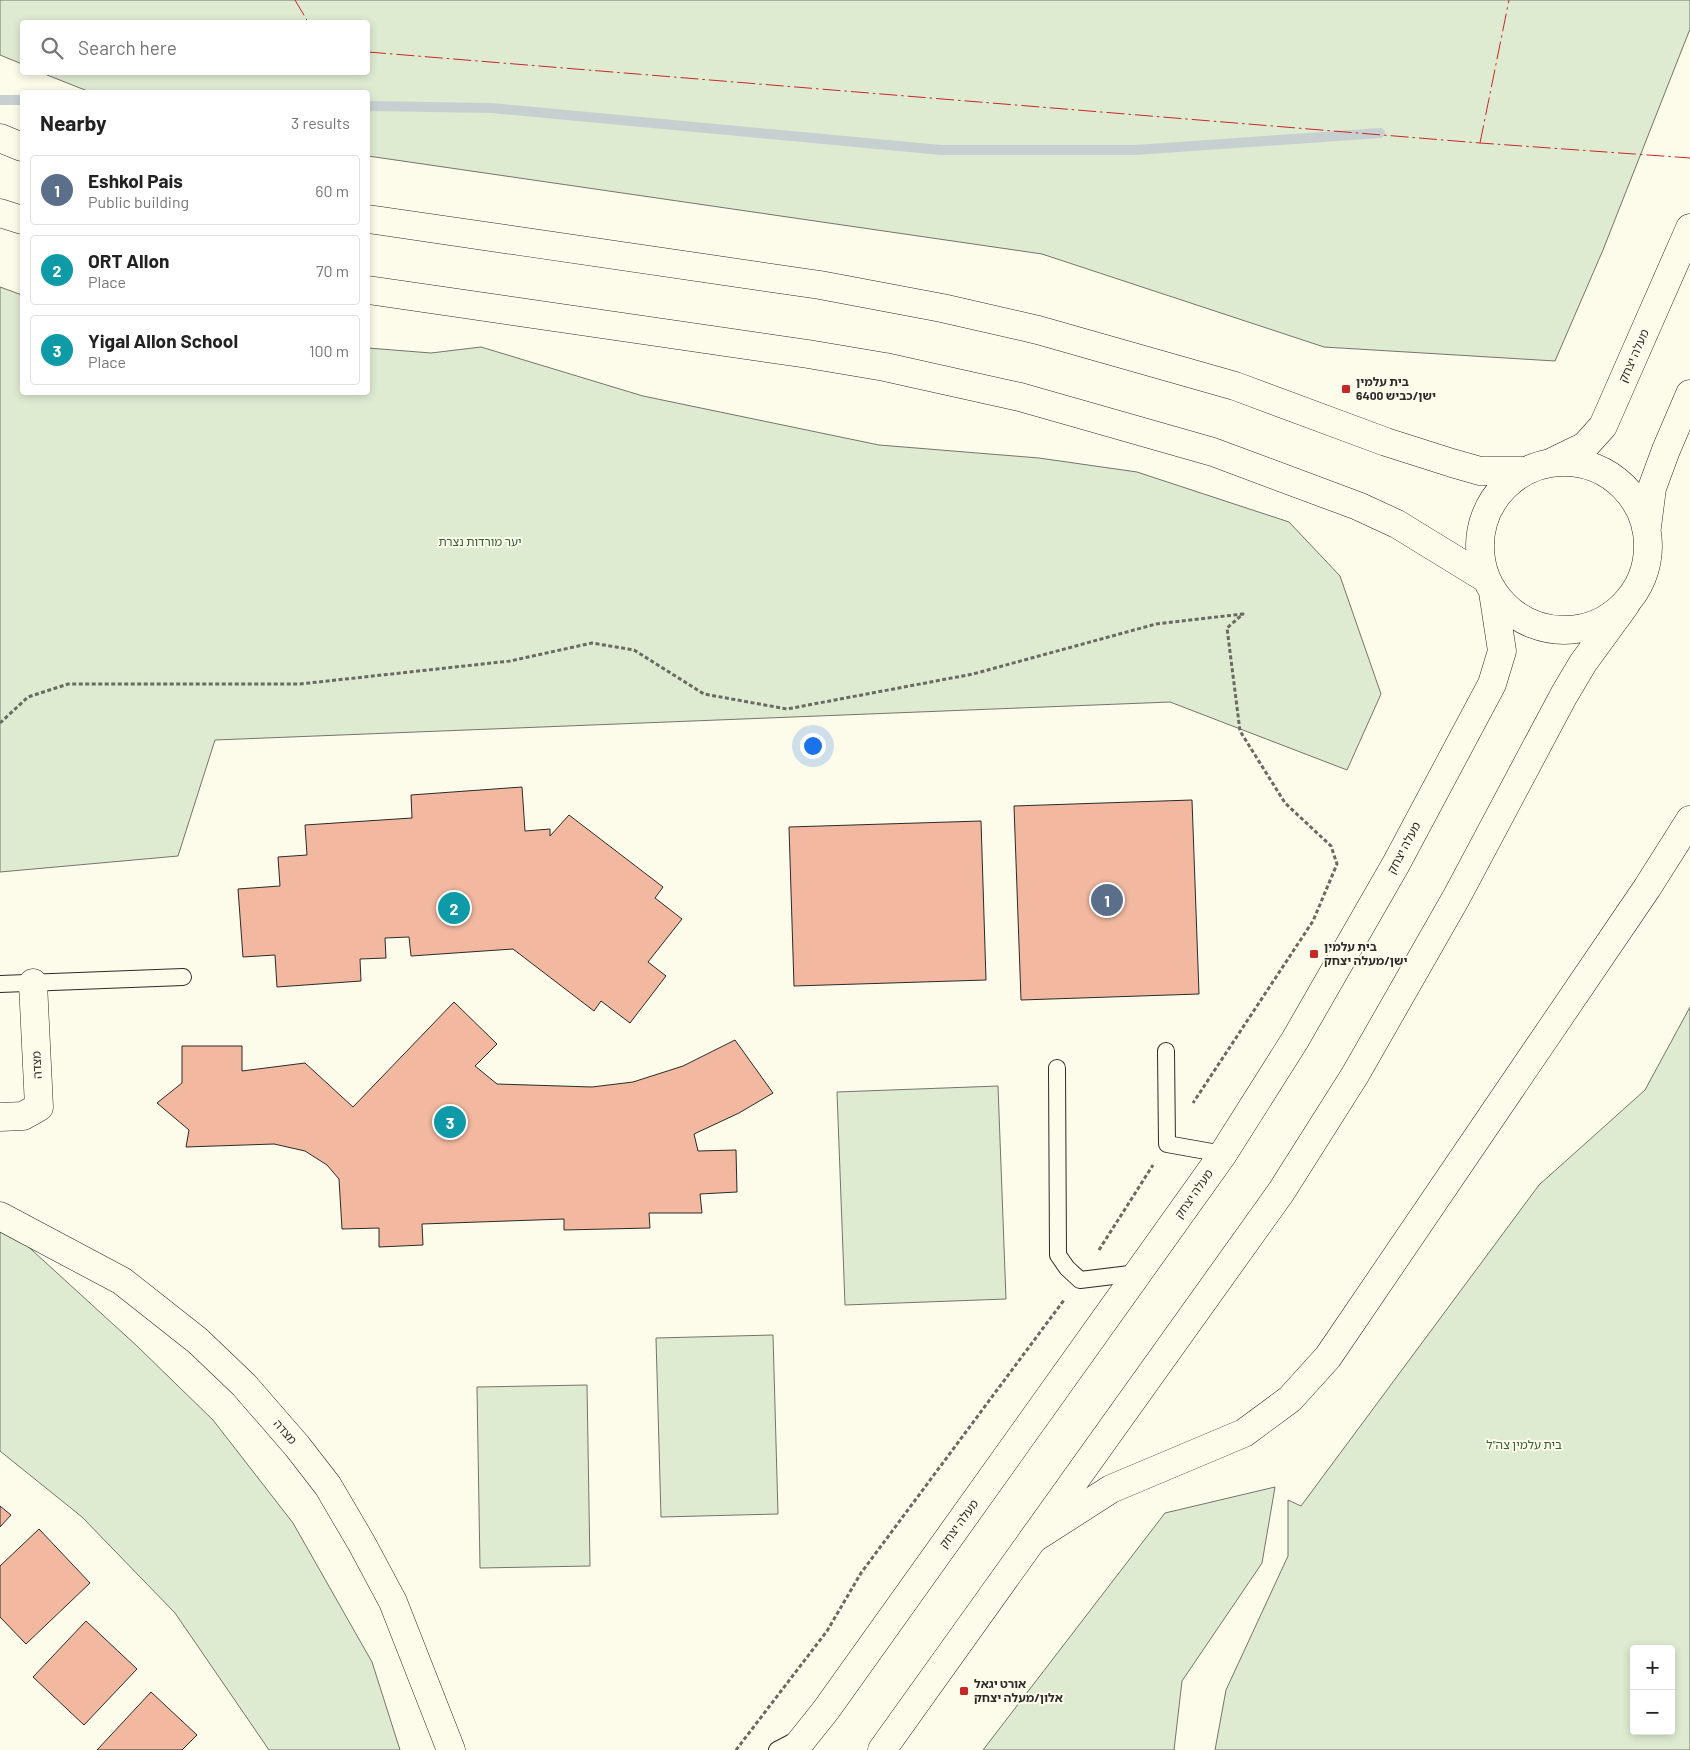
<!DOCTYPE html>
<html lang="en">
<head>
<meta charset="utf-8">
<style>
	body { margin:0; font-family:Barlow,"Noto Sans Hebrew",sans-serif; background:#f2f2f2; color:#222 }
	.controls { position:absolute; right:15px; bottom:15px; display:grid; overflow:hidden; border-radius:5px; box-shadow:0 2px 8px #0003 }
	.controls button { width:45px; height:45px; display:grid; place-items:center; padding:0; border:0; border-bottom:1px solid #e0e0e0; background:#fff; color:#222; font:25px sans-serif }
	.you { position:absolute; left:812px; top:745px; width:18px; height:18px; margin:-12px; border:4px solid #fff; border-radius:50%; background:#1a73e8; box-shadow:0 0 0 8px #1a73e833 }
	.badge { display:grid; place-items:center; width:32px; height:32px; border-radius:50%; background:#c62828; color:#fff; font-size:16px; font-weight:700 }
	.pin { position:absolute; translate:-50% -50%; border:2px solid #fff; box-shadow:0 1px 5px #0006 }
	.list { margin:0; padding:0; list-style:none }
	h2 { display:flex; justify-content:space-between; align-items:center; height:65px; margin:0; padding:0 20px; font-size:21px }
	h2 small { font-size:16px; font-weight:400; color:#767676 }
	.list li { display:grid; grid-template-columns:32px 1fr auto; gap:15px; align-items:center; box-sizing:border-box; height:70px; margin:0 10px 10px; padding:0 10px; border:1px solid #e0e0e0; border-radius:5px }
	.list b { display:block; font-size:19px; white-space:nowrap }
	.list p { margin:0; font-size:16px; white-space:nowrap; color:#767676 }
	.list em { font-size:16px; font-style:normal; color:#767676 }
	.icon { flex:none; width:28px; height:28px; fill:none; stroke:currentColor; stroke-width:2; stroke-linecap:round; stroke-linejoin:round }
	.map { position:relative; flex:none; width:1690px; height:1750px; overflow:hidden }
	.search { position:absolute; background:#fff; box-shadow:0 2px 8px #0003; left:20px; top:20px; width:350px; height:55px; display:flex; align-items:center; gap:12px; box-sizing:border-box; padding:0 18px; border-radius:5px; color:#767676; font-size:19px }
	.panel { position:absolute; background:#fff; box-shadow:0 2px 8px #0003; left:20px; top:90px; width:350px; height:305px; border-radius:5px }
	.map>svg:first-child { display:block }
</style>
</head>
<body>
<div class="map">
<svg width="1690" height="1750" viewBox="0 0 1690 1750">
	<rect width="100%" height="100%" fill="#fdfbea"/>
	<path fill="#deebd1" stroke="#74746e" fill-rule="evenodd" d="M0 0H1690V29L1603 250 1555 361 1324 347 1042 254 368 156V92H90L42 73 368 72V22H22V64L0 55Z
		M0 287 22 295V392H368V348L431 353 481 347 643 396 879 445 1039 458 1137 472 1289 522 1340 576 1381 694 1347 770 1170 702 215 740 178 856 0 872Z
		M1690 1007V1750H1215L1226 1690 1288 1556V1500L1301 1506 1539 1185 1645 1090ZM1634 1649H1671V1731H1634Z
		M998 1086 1006 1299 845 1305 837 1092Z
		M0 1225 10 1230 137 1346 213 1420 293 1523 372 1662 400 1750H269L175 1613 82 1517 0 1451Z
		M773 1335 778 1514 661 1517 656 1338Z
		M587 1385 590 1566 480 1568 477 1387Z
		M1275 1487 1262 1563 1182 1681 1174 1750H983L1165 1513Z"/>
	<g fill="none" stroke-linecap="round" stroke-linejoin="round">
		<path stroke="#c7d0d0" stroke-width="10" d="M0 100H22
			M368 106 492 108 941 150H1135L1380 133"/>
	</g>
	<path fill="#f2b8a0" stroke="#2b2b2b" d="M522 787 525 831 550 829V836L569 815 663 887 655 898 682 919 648 962 666 976 630 1023 601 1001 594 1011 513 949 411 956 409 937 385 938 386 958 360 959 361 981 277 987 275 955 243 957 238 889 280 886 278 857 307 855 305 825 412 818 411 795Z
		M1192 800 1199 994 1021 1000 1014 806Z
		M981 821 986 980 794 986 789 827Z
		M454 1002 497 1044 475 1066 497 1084 592 1087 633 1082 683 1066 735 1040 773 1093 739 1113 694 1134 698 1151 736 1150 737 1192 700 1194 702 1213H649L650 1228 564 1230V1219L422 1224 423 1245 379 1247V1228L342 1229 339 1179 327 1165 305 1151 274 1144 186 1147 189 1130 157 1103 182 1083V1046H242V1071L305 1063 353 1107Z
		M0 1506 11 1515 0 1527Z
		M39 1529 90 1583 26 1644 0 1617V1566Z
		M86 1621 137 1669 84 1725 33 1677Z
		M151 1692 197 1735 182 1750H97Z"/>
	<g fill="none" stroke-linecap="round" stroke-linejoin="round">
		<defs>
			<path id="lane" d="M0 984 183 977
				M1166 1051 1167 1144 1223 1154
				M1057 1068 1058 1255 1067 1268 1080 1280 1138 1273
				M777 1750 800 1738"/>
			<path id="street" d="M0 1117 23 1116 39 1107 33 983
				M0 1216 122 1281 198 1341 244 1385 297 1446 328 1486 362 1544 393 1602 451 1750
				M1033 1539 1111 1489 1244 1433 1290 1399 1328 1357 1647 888 1690 820"/>
			<path id="secondary" d="M0 138 22 147
				M0 213 22 220
				M368 219 820 285 942 308 1038 330 1235 386 1386 442 1452 463 1480 471H1524
				M368 290 808 354 885 367 1020 397 1213 452 1358 506 1397 524 1485 578
				M1554 461 1585 446 1603 426 1690 228
				M1480 546a84 84 0 1 1 168 0a84 84 0 1 1-168 0Z
				M1647 527 1652 488 1666 450 1690 394
				M794 1750 826 1710 1223 1154 1295 1040 1396 864 1492 684 1502 651 1493 592
				M882 1750 1281 1192 1355 1075 1456 898 1564 695 1583 663 1626 604"/>
		</defs>
		<use href="#lane" stroke="#2b2b2b" stroke-width="18"/>
		<use href="#street" stroke="#2b2b2b" stroke-width="29"/>
		<use href="#secondary" stroke="#2b2b2b" stroke-width="29"/>
		<path stroke="#6a6964" stroke-width="3" stroke-dasharray="4 2.5" stroke-linecap="butt" d="M0 723 28 697 68 684H300L510 661 592 643 634 650 704 694 787 709 973 674 1156 624 1243 614 1227 628 1240 731 1285 803 1331 846 1337 864 1313 921 1193 1103
			M1099 1250 1153 1165
			M736 1750 827 1631 861 1573 1064 1300"/>
		<use href="#lane" stroke="#fdfbea" stroke-width="16"/>
		<use href="#street" stroke="#fdfbea" stroke-width="28"/>
		<use href="#secondary" stroke="#fdfbea" stroke-width="28"/>
		<path stroke="#c62828" stroke-width="1" stroke-dasharray="18 4 2.5 4" stroke-linecap="butt" d="M295 0 308 22
			M368 52 1480 143 1690 158
			M1480 143 1509 0"/>
	</g>
	<g fill="#c62828" stroke="#fdfbea" stroke-width="2">
		<rect x="1341" y="384" width="10" height="10" rx="2.5"/>
		<rect x="1309" y="949" width="10" height="10" rx="2.5"/>
		<rect x="959" y="1686" width="10" height="10" rx="2.5"/>
	</g>
	<g text-anchor="middle" stroke-width="4" stroke-linejoin="round" paint-order="stroke">
		<g font-size="12" fill="#2b2b2b" stroke="#fdfbea">
			<text transform="translate(1634 356) rotate(-66)" y="4">מעלה יצחק</text>
			<text transform="translate(1404 848) rotate(-62)" y="4">מעלה יצחק</text>
			<text transform="translate(37 1065) rotate(-93)" y="4">מצדה</text>
			<text transform="translate(1194 1194) rotate(-55)" y="4">מעלה יצחק</text>
			<text transform="translate(285 1432) rotate(49)" y="4">מצדה</text>
			<text transform="translate(959 1524) rotate(-54)" y="4">מעלה יצחק</text>
		</g>
		<g font-size="12" font-weight="bold" fill="#2b2b2b" stroke="#fdfbea" text-anchor="start">
			<text x="1356" y="386">בית עלמין<tspan x="1356" dy="14">ישן/כביש 6400</tspan></text>
			<text x="1324" y="951">בית עלמין<tspan x="1324" dy="14">ישן/מעלה יצחק</tspan></text>
			<text x="974" y="1688">אורט יגאל<tspan x="974" dy="14">אלון/מעלה יצחק</tspan></text>
		</g>
		<g font-size="12" fill="#34623c" stroke="#fdfbea">
			<text x="480" y="546">יער מורדות נצרת</text>
			<text x="1524" y="1449">בית עלמין צה"ל</text>
		</g>
	</g>
</svg>
<div class="controls">
<button>+</button>
<button>−</button>
</div>
<div class="you"></div>
<div class="pin badge" style="left:1107px;top:900px;background:#5c6f8a">1</div>
<div class="pin badge" style="left:454px;top:908px;background:#0f9aa8">2</div>
<div class="pin badge" style="left:450px;top:1122px;background:#0f9aa8">3</div>
<div class="search"><svg class="icon" aria-label="search" viewBox="0 0 24 24"><circle cx="10" cy="10" r="6"/><path d="M15 15l6 6"/></svg>Search here</div>
<section class="panel">
<h2>Nearby<small>3 results</small></h2>
<ul class="list">
<li><span class="badge" style="background:#5c6f8a">1</span><div><b>Eshkol Pais</b><p>Public building</p></div><em>60 m</em></li>
<li><span class="badge" style="background:#0f9aa8">2</span><div><b>ORT Allon</b><p>Place</p></div><em>70 m</em></li>
<li><span class="badge" style="background:#0f9aa8">3</span><div><b>Yigal Allon School</b><p>Place</p></div><em>100 m</em></li>
</ul>
</section>
</div>
</body>
</html>
